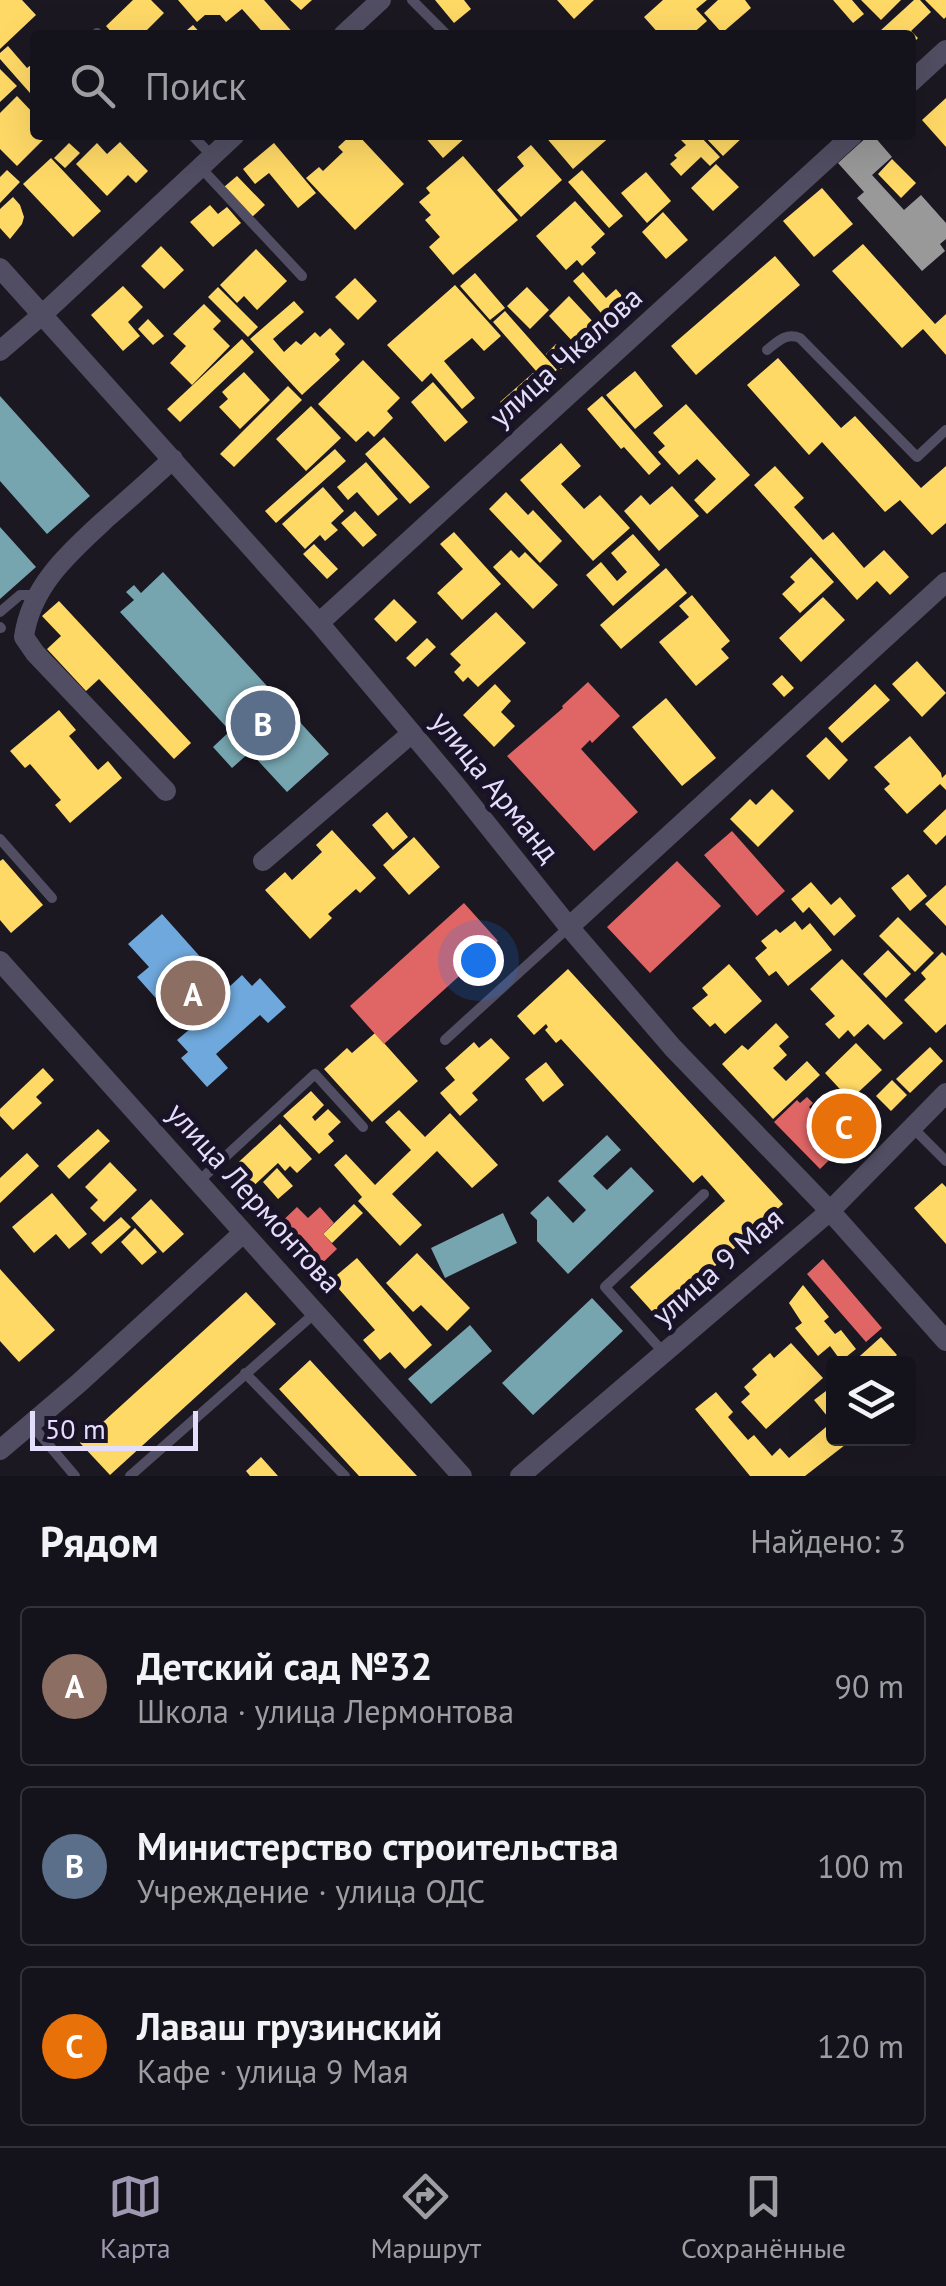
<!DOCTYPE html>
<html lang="ru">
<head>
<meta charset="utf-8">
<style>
	body { margin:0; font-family:"PT Sans",sans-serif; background:#1d1b23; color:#f1f3f6 }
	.controls { position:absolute; right:30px; bottom:30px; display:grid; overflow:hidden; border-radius:10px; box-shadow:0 10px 40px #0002 }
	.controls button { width:90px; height:90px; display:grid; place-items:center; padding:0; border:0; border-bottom:2px solid #333239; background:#14121a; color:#f1f3f6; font:50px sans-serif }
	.scale { position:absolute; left:30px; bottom:25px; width:168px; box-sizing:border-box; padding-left:10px; border:5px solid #e5ddfc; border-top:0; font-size:28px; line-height:35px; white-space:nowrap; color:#e5ddfc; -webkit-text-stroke:8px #191327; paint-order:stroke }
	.you { position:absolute; left:478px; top:960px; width:35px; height:35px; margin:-25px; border:8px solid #fff; border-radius:50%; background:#1a73e8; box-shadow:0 0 0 15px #1a73e833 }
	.badge { display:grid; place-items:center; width:65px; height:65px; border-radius:50%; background:#9e98b0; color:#fff; font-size:32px; font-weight:700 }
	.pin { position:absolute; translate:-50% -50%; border:5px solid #fff; box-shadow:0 2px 10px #0006 }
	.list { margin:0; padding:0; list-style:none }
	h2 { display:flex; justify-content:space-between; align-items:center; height:130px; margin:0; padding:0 40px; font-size:42px }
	h2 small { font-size:32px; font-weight:400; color:#9d9ea2 }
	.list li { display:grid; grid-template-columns:65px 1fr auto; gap:30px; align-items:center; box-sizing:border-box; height:160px; margin:0 20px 20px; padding:0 20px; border:2px solid #333239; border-radius:10px }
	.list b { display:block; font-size:38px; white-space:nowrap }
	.list p { margin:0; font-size:32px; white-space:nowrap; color:#9d9ea2 }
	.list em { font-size:32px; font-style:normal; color:#9d9ea2 }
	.icon { flex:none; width:55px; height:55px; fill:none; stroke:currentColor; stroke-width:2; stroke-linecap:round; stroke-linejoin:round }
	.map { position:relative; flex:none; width:946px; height:1476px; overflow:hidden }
	.search { position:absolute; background:#14121a; box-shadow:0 10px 40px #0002; left:30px; right:30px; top:30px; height:110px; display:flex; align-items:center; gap:25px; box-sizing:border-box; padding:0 35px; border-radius:10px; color:#9d9ea2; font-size:38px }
	.sheet { height:670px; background:#14121a }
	nav { display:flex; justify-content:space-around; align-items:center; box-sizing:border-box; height:140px; border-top:2px solid #333239; background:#14121a; font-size:28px; color:#9d9ea2 }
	nav a { display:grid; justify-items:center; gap:5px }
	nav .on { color:#9e98b0 }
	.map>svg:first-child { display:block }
</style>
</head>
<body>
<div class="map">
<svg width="946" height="1476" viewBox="0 0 946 1476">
	<rect width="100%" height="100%" fill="#1b1822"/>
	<path fill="#ffd966" d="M0 0H22L36 15 0 49Z
		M133 0H151L164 13 142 35H114L106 26Z
		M178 0H264L295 35H265L242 9 226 22 220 15H205L197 22Z
		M290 0H312L301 10Z
		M435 0H464L471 9 454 23Z
		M557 0H594L574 19Z
		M663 0H707L696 9 707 21 691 35H660L644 17Z
		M718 0H745L751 8 722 33 704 13Z
		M833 0H852L864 14 853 23Z
		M861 0H901L881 20Z
		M914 0H920L931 12 911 31 918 38 911 45V35H884L880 31Z
		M925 0H946V17L944 19Z
		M193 25 202 35H181Z
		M8 46 27 68 35 62V89L30 93 0 59V53Z
		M0 69 17 86 0 102Z
		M17 96 35 115V135H48L17 166 0 149V113Z
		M946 98V147L922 120Z
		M351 135H358L404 184 355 230 306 178 319 167 323 171 343 152 338 147Z
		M423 135H464L466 137 443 158Z
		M544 135 577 136 612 135 573 169Z
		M685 135H699L720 157 710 166 701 157 681 176 670 164 677 158 674 155 686 145 680 139Z
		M703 135H745L723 156Z
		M120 142 148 171 136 183 128 175 107 196 76 164 97 143 107 154Z
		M69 143 80 153 65 168 54 158Z
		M274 143 316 193 298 208 269 173 255 184 243 169Z
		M531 145 562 180 521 217 497 190 524 166 517 157Z
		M463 156 518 220 453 275 429 247 440 237 425 220 431 215 419 202 430 193 426 188Z
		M51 158 101 211 73 237 23 184Z
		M892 159 916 183 901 198 878 174Z
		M716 164 739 187 713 211 691 188Z
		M7 170 20 182 0 203V177Z
		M582 170 623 216 609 228 568 182Z
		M646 172 671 201 647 223 621 193Z
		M237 176 265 205 252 217 224 187Z
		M822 188 853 224 814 257 783 221Z
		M13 197 20 205 24 217 22 224 10 239 0 228V209Z
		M575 201 605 234 591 247 596 253 582 266 577 260 566 270 536 236Z
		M210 205 218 214 227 207 241 223 213 247 190 222Z
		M663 212 688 240 666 259 642 232Z
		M863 244 935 324 946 314V355L923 329 902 348 832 271Z
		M161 246 184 270 164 289 141 266Z
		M256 249 287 281 257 310 244 296 237 303 220 285Z
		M775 256 800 285 696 375 671 346Z
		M583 272 606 298 616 289 629 304 608 321 573 281Z
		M475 273 505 308 490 320 460 286Z
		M355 278 377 301 358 320 335 297Z
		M455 285 501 336 484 351 472 338 444 361 475 398 462 409 431 373 422 382 387 345Z
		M123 286 143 307 128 322 140 336 123 351 91 315Z
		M218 287 258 327 248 337 208 297Z
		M527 287 549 310 530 329 507 306Z
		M569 296 596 325 575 344 549 316Z
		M294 301 304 312 273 339 284 352 296 341 301 345 315 332 320 337 330 328 345 344 335 354 340 360 302 395 250 339Z
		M204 304 221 321 213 329 230 346 192 385 170 363 186 346 173 334Z
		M505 311 557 370 544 380 493 322Z
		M148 319 164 336 153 345 138 329Z
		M242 339 254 352 180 422 167 409Z
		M556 344 571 359 561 369 546 354Z
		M778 358 841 428 855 416 921 488 946 466V523L932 535 900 500 885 512 822 442 809 455 747 385Z
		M363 360 400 398 387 411 393 418 374 437 368 431 356 442 318 404Z
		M635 371 663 406 635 429 606 395Z
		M244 372 270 400 240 429 219 407 228 399 222 392Z
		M533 373 544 385 511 414 500 402Z
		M433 382 468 422 445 442 411 402Z
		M288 386 302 400 234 467 220 454Z
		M602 396 661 464 649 475 624 447 621 449 587 409Z
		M686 404 750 475 707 514 694 500 716 479 697 459 679 475 658 452 665 446 653 433Z
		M311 406 341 438 306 471 276 439Z
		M384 437 430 487 410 504 365 454Z
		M561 443 581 466 561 484 584 509 600 495 630 528 593 561 520 480Z
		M335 449 346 461 276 523 265 511Z
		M366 462 398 499 378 516 357 492 348 500 337 487Z
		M775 466 804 498 794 507 823 540 833 532 864 568 884 550 909 577 890 595 877 581 857 600 754 485Z
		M672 486 699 516 659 551 624 511 641 495 650 505Z
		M323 487 344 511 331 523 338 530 325 541 320 535 305 549 282 524Z
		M506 492 528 515 533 510 562 541 540 563 489 509Z
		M355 511 377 535 363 547 341 523Z
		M454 532 501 584 462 620 437 593 463 569 440 544Z
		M633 534 660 565 613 606 586 575 601 562 617 581 627 572 611 553Z
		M314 544 338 569 327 579 303 554Z
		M511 550 519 558 525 552 558 585 533 609 493 567Z
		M811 557 834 582 800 613 782 594 795 582 790 577Z
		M666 568 687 593 621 649 600 625Z
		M692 595 730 641 721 649 729 658 696 686 659 642 689 617 679 606Z
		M823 597 845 620 801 662 779 638Z
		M394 599 417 622 396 642 374 619Z
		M59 601 191 743 174 759 99 679 86 691 47 649 61 636 42 616Z
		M496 612 526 643 478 687 468 677 463 682 454 672 461 665 450 654Z
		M427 638 436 647 415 667 406 658Z
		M917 661 946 693 922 717 892 684Z
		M782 675 794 688 784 697 772 684Z
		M495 684 511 701 501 712 515 726 494 747 463 715Z
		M875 684 890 700 842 743 828 728Z
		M666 698 716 758 682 786 632 727Z
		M59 710 76 730 69 736 98 770 108 761 122 778 70 823 55 805 61 800 30 764 25 768 10 751Z
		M910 736 941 773 942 778 946 774V790L940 784 907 814 884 789 890 784 874 767Z
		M826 737 848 760 829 780 806 756Z
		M772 789 794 811 758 847 730 819 750 799 756 805Z
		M946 809V835L936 845 923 831Z
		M387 812 408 837 393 850 372 825Z
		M332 830 376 878 360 893 356 889 328 914 332 918 310 939 265 890 285 872 292 880 322 852 316 845Z
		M414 837 440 867 409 895 383 865Z
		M3 859 43 905 11 933 0 920V861Z
		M908 874 927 896 910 911 891 888Z
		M811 882 831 905 840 897 856 916 834 936 809 907 803 913 791 899Z
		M946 885V926L925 904Z
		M898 917 934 953 915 972 879 936Z
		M795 921 802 930 810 923 832 950 788 986 776 971 769 976 755 958 767 948 761 941 776 929 780 933Z
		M888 950 911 974 886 998 863 974Z
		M942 952 946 956V1024L936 1033 904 1000 926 979 921 973Z
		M842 959 903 1023 884 1040 868 1024 854 1037 848 1030 839 1039 825 1024 835 1016 810 989Z
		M729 964 762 1001 725 1034 715 1023 710 1027 692 1008 708 995 702 988Z
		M568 969 783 1204 658 1318 630 1287 725 1201 702 1175 693 1183 561 1039 556 1043 545 1030 548 1027 546 1024 534 1035 517 1016Z
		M776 1023 789 1037 779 1046 787 1055 773 1068 786 1081 807 1061 820 1075 773 1119 722 1064 742 1045 748 1050Z
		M375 1033 418 1081 372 1122 324 1069 347 1048 352 1053Z
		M491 1038 510 1058 472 1093 478 1100 460 1116 440 1093 455 1080 445 1068 474 1042 479 1048Z
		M856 1043 882 1070 850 1100 825 1073Z
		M930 1047 943 1061 910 1093 896 1079Z
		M546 1062 564 1085 543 1102 525 1079Z
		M43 1068 54 1080 36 1097 42 1103 13 1130 0 1116V1109Z
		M892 1080 907 1095 891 1111 876 1096Z
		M311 1091 324 1105 312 1117 315 1121 328 1109 341 1122 328 1134 334 1141 319 1154 283 1116Z
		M399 1110 425 1137 450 1113 498 1165 472 1188 437 1151 392 1194 422 1225 400 1246 358 1201 362 1197 334 1165 346 1154 375 1185 411 1150 385 1122Z
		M280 1124 312 1159 297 1173 290 1166 285 1171 278 1163 248 1191 229 1171Z
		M98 1129 110 1141 69 1179 57 1166Z
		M27 1153 39 1166 0 1203V1178Z
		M110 1162 137 1190 104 1222 90 1208 98 1200 85 1187Z
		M277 1168 293 1186 278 1199 263 1182Z
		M942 1183 946 1187V1244L914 1208Z
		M52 1193 87 1234 69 1249 56 1234 34 1253 12 1227Z
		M151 1199 184 1234 163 1253 131 1218Z
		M354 1204 363 1213 332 1243 323 1234Z
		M121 1217 131 1227 101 1254 91 1243Z
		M135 1228 157 1252 142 1265 121 1242Z
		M417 1253 470 1308 447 1331 421 1305 413 1312 386 1283Z
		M357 1258 432 1345 405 1369 390 1352 380 1360 363 1340 375 1330 331 1280Z
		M0 1269 55 1330 19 1362 0 1341Z
		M803 1285 829 1317 824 1321 835 1334 841 1330 856 1349 841 1361 830 1346 818 1356 795 1328 802 1323 789 1303Z
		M246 1292 276 1324 110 1475 80 1443Z
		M881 1337 897 1355 887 1364H851Z
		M791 1343 823 1378 766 1429 741 1402 750 1394 744 1387 757 1375 752 1369 770 1353 774 1358Z
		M310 1360 417 1476H359L279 1389Z
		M834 1385V1438H854L805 1476H750L695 1409 716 1392 733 1412 728 1417 748 1440 754 1435 772 1456 780 1448 789 1458 832 1422 814 1400Z
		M261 1457 278 1476H250L246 1471Z"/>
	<path fill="#e06666" d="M588 682 620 716 592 743 590 740 581 749 638 812 594 851 507 756 563 708 562 706Z
		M732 831 785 891 757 916 704 855Z
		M677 861 721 906 650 973 607 927Z
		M464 903 498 941 384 1044 350 1006Z
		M807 1097 813 1103 809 1107 814 1112 810 1116 813 1119 835 1097 864 1126 820 1169 774 1122 797 1100 800 1103Z
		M297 1207 308 1218 320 1207 334 1223 323 1234 337 1249 314 1271 275 1228Z
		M823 1259 882 1328 866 1342 807 1274Z"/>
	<path fill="#6fa8dc" d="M162 914 228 988 242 975 252 986 260 978 286 1007 268 1023 260 1015 216 1054 228 1068 207 1087 181 1058 188 1052 177 1040 197 1023 172 995 161 1004 137 977 149 967 128 944Z"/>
	<path fill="#76a5af" d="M0 396 90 496 47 534 0 481Z
		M0 527 36 567 0 599Z
		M163 572 329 754 287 792 250 752 232 768 213 747 230 731 120 612 134 600 126 592 134 585 141 593Z
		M607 1135 621 1150 593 1176 607 1190 631 1167 654 1191 568 1274 537 1241V1220L530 1213 548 1196 573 1223 586 1210 558 1181Z
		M503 1213 517 1243 445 1278 431 1248Z
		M592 1298 623 1331 533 1415 502 1383Z
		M470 1325 492 1351 431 1404 408 1379Z"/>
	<path fill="#999" d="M869 135H873L892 157 872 175 904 210 921 195 946 223V239L940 244 945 251 922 271 857 198 864 192 838 163Z"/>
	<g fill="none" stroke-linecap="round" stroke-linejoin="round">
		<path stroke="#514e63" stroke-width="10" d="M412 0 447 35
			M97 33 99 35
			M192 135 212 156
			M201 168 302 276
			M767 350C777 342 786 332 800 338L917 457 946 430
			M0 612 20 595H36
			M0 627 1 628
			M0 839 52 898
			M445 1040 569 927
			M913 1128 946 1161
			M199 1181 315 1074 363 1127
			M664 1353 605 1287 704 1194
			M245 1373 345 1476
			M31 1424 75 1476
			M130 1476 315 1313"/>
		<path stroke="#514e63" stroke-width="20" d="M343 35 381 0
			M911 82 946 50
			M0 268 319 623 454 783 569 927 673 1048 830 1211 946 1341
			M0 351 43 314 235 135
			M319 623 853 135
			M166 791 35 653 24 637C31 585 71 551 108 517 130 498 151 479 173 459
			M263 861 412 733
			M569 927 946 582
			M0 961 462 1476
			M0 1450 79 1383 243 1233
			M520 1476 830 1211 946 1093"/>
	</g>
	<g text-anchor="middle" stroke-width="10" stroke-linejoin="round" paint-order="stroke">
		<g font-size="30" fill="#e5ddfc" stroke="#191327">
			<text transform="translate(566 357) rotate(-42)" y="10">улица Чкалова</text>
			<text transform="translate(495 787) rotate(51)" y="10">улица Арманд</text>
			<text transform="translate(254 1198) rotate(48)" y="10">улица Лермонтова</text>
			<text transform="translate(718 1267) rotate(-41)" y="10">улица 9 Мая</text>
		</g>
	</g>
</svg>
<div class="controls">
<button><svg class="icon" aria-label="layers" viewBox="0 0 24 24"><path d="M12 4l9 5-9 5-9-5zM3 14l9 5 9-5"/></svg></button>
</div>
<div class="scale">50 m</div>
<div class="you"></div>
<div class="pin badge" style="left:193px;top:993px;background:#8d6e63">A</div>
<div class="pin badge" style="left:263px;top:723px;background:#5c6f8a">B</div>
<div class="pin badge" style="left:844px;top:1126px;background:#e8710a">C</div>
<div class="search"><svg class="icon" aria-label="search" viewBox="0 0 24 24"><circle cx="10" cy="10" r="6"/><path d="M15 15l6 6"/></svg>Поиск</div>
</div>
<section class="sheet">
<h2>Рядом<small>Найдено: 3</small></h2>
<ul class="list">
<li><span class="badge" style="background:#8d6e63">A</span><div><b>Детский сад №32</b><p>Школа · улица Лермонтова</p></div><em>90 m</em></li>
<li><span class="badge" style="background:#5c6f8a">B</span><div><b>Министерство строительства</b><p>Учреждение · улица ОДС</p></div><em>100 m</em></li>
<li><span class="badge" style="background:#e8710a">C</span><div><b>Лаваш грузинский</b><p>Кафе · улица 9 Мая</p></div><em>120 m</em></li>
</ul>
</section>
<nav>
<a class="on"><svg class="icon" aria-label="map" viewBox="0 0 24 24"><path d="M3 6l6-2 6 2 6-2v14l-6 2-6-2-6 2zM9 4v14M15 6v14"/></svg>Карта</a>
<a><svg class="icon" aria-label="directions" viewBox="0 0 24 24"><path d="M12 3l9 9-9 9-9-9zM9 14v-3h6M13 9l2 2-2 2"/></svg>Маршрут</a>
<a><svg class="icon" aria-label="saved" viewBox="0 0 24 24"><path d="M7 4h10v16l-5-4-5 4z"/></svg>Сохранённые</a>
</nav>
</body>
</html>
